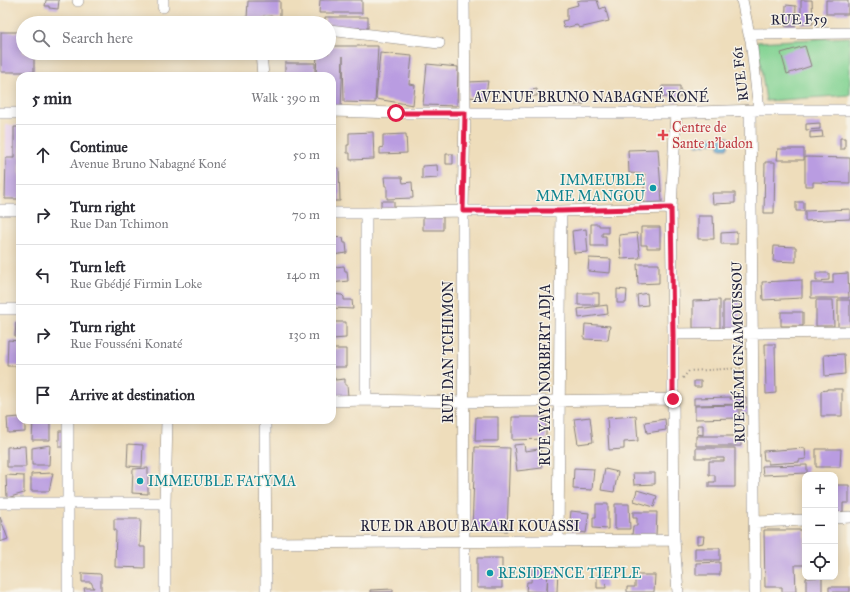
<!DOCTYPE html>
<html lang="en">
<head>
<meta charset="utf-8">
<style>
	body { margin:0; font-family:"IM FELL Great Primer",serif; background:#f2f2f3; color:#2b2b33 }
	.controls { position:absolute; right:12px; bottom:12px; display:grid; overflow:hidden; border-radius:8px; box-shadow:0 2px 10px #0003 }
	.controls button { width:36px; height:36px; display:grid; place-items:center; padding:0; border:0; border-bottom:1px solid #e1e1e2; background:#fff; color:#2b2b33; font:20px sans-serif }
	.stop { position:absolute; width:12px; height:12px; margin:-9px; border:3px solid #e11d48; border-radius:50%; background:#fff }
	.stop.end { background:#e11d48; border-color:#fff; box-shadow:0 1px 4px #0008 }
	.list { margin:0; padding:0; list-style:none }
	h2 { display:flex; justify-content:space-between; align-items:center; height:52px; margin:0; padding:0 16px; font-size:17px }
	h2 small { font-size:13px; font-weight:400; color:#7c7c81 }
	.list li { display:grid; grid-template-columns:26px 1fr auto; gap:12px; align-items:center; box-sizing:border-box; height:60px; padding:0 16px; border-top:1px solid #e1e1e2 }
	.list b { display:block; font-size:15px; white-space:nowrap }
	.list p { margin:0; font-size:13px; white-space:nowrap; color:#7c7c81 }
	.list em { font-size:13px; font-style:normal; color:#7c7c81 }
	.icon { flex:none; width:22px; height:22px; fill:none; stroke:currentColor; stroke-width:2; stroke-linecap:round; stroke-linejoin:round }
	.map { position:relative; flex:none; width:850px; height:592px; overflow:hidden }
	.search { position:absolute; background:#fff; box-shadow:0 2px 10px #0003; left:16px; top:16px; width:320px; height:44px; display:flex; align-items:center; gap:10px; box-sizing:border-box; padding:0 14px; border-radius:22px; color:#7c7c81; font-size:15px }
	.panel { position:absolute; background:#fff; box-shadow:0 2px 10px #0003; left:16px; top:72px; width:320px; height:352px; border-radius:12px }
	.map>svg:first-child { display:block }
</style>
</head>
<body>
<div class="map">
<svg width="850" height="592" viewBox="0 0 850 592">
	<rect width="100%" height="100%" fill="#f7f3e8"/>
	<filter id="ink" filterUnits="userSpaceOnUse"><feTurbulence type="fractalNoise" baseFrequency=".025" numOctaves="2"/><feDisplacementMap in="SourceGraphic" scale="8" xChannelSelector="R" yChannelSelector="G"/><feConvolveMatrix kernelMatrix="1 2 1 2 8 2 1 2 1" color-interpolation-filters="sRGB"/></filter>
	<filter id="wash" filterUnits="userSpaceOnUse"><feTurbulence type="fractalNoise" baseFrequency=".012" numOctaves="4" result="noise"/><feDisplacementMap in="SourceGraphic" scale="16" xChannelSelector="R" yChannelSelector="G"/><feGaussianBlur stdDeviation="0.9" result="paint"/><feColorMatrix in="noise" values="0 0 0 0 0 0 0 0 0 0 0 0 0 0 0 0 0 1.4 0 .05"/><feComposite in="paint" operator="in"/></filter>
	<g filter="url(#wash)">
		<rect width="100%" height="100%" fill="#edb"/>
		<path fill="#e8d2ee" d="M6 125H20V199H5Z"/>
		<path fill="#83d393" stroke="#527a67" d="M850 37V95L766 101 757 42Z"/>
		<path fill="#5ba8d4" stroke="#3e6588" d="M696 137H729L728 148H719V143H706V145H696Z"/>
		<g id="blocks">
			<path fill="#b99ce1" d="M46 0H59L58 9 49 8V6H45Z
				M320 0H362V13H319Z
				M581 0H597L600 9 605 7 609 21 579 28 577 25 564 28 562 21 567 20V8L578 5 577 1Z
				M801 0H812L813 24H801Z
				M826 0H848V14H826Z
				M248 1H280V18H247Z
				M786 5 796 6 795 26H785Z
				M325 17H368V28L329 27V23H325Z
				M1 32H23V53H34V72H1Z
				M329 46H378L375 103 344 102 343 56 341 108 332 107V76H316L317 53H329Z
				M805 46 811 66 787 74 781 53Z
				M380 53 412 56 409 84 415 85 413 105 376 99Z
				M285 63H315V76H285Z
				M427 64 458 67 457 106 423 105Z
				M488 81 485 99 469 97V82Z
				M662 86H680V92L682 91V97H678L677 102H672V97H662Z
				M537 89V96H531V90Z
				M574 97H584V104L574 105Z
				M820 123V129L806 130V124Z
				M14 127H20V199H5L6 158H14Z
				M822 131 823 137 810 138V132Z
				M373 132 374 159 350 160V153H347V145H349V133Z
				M406 134 407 153 380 154V148L383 147V135Z
				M840 138H845V149H840Z
				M658 149 662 202 643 203 645 174 629 173 628 150Z
				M778 149H804V160H777Z
				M446 154H453V164H446Z
				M805 157 850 158V183L813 182V186H805Z
				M765 162H775L774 213H764Z
				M437 165 438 178 422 179V166Z
				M332 168H339L340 201H332Z
				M384 177H402L403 183 412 182 413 198 387 199V186H385Z
				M712 193H735V203L713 204Z
				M381 201H394V208L381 209Z
				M796 202H804V211H796Z
				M850 209V219L805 221V211Z
				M423 214H443V230H423Z
				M698 216H713L714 239H698Z
				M591 224H599V226H608V233H602V236H606V246H591Z
				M641 227H660V248H647V245H641Z
				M586 229 588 252 574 253 572 231Z
				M737 232V244H721V233Z
				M637 233 640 258 621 259 619 235Z
				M332 237 343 238 344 243H346L347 253 332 255Z
				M774 246 796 247V262L773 261Z
				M589 258 611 259 610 273 588 271Z
				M637 264H659V283L638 284Z
				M332 265 335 267 344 266 345 271H347L348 281 332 283Z
				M816 273H829V280L816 281Z
				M848 273 849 298H811V283H833V274Z
				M802 280V298L763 300 762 282Z
				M617 289 627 290 626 303H617Z
				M578 293H599V305H578Z
				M647 293 648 305 638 306 637 295Z
				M332 294 342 295 344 297V300H352L353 309 332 308Z
				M720 300V328H693V301Z
				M816 300H833L834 326H816Z
				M838 300H850V327L838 328Z
				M723 301H740V329H723Z
				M607 305 608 314 579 318 578 309Z
				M781 312H803V326H781Z
				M332 322H346V338L332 339Z
				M16 323H20V337L15 336Z
				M585 324 610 326 608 340 584 339Z
				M8 340 20 341V366H7Z
				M765 344H775L776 393 766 394Z
				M332 349H346V367H332Z
				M844 354 845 374 825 376 824 355Z
				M332 378H335V380L345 379V385H347L348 396H332Z
				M694 381H701V387H694Z
				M827 389H842V416H821V391L827 390Z
				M731 397 730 399H738V397H746V404L694 405V398Z
				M739 405V418L695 419V406Z
				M741 407H750V413H741Z
				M636 416 638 441 624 442V449L609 450 607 418Z
				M20 417V420H25V432L8 433 7 418Z
				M476 417H498V441H475Z
				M512 417H546V439L512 440Z
				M590 417 593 442 578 444 574 419Z
				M665 419 666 430 647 433 645 422Z
				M33 420H50V440H32Z
				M697 425H703V435L697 434Z
				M59 431H66V447H59Z
				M696 436H741V446H696Z
				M128 444 143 445 142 467 127 466Z
				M524 444 525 451 540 449 542 468 517 471 514 445Z
				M50 445 49 465H32V448Z
				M25 446 26 467H7V447Z
				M475 447 510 448 507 531 472 530Z
				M696 448H735V487H709V482H715V475H709V461H724V458H696Z
				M805 448 806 459 799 460V462L768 464V460H764L763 451Z
				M816 449H841L840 467H816Z
				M807 465V473L763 475 762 466Z
				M148 468V494L132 493 133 469Z
				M574 468 594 469 592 490 573 489Z
				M605 469 618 472 614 492 601 490Z
				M53 473 49 491H31V474Z
				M633 473H655V484L634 485Z
				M6 475 24 476V493L7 498Z
				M835 485H849V503H843V512H836L835 510Z
				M637 490 657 496 654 507 634 501Z
				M596 504H608V529L593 528V517H596Z
				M615 504H629L630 529H615Z
				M571 511 589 513 586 533 569 530Z
				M633 512H657L656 535H632L633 526H637V518H633Z
				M0 517 8 539 0 542Z
				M114 519H141L140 547H145V568L115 567 116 530H114Z
				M764 530H805V565H795L796 592H782V587H765Z
				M697 536H704L703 543 697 544Z
				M695 548H720V560H695Z
				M477 558H502V588H477Z
				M720 562V575H696V563Z
				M538 566 548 567 547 592 526 591 527 582H531L532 570H538Z
				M548 567 558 568 557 592H547Z
				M82 573 100 574 101 575V592H85L84 588H94L91 582H82Z
				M597 575H605L606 588H597Z
				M635 575H655L654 592H627V587H635Z
				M822 577V592H806V578Z
				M829 587H850V592H829Z
				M393 589V592H370V590Z"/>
		</g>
	</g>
	<g filter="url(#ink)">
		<use href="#blocks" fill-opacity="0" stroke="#88807b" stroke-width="1"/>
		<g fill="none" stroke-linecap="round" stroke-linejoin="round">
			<defs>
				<path id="minor" d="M742 0 749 34 751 40 759 110
					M78 1V0
					M163 7V0
					M263 23 266 21 279 23
					M329 30 439 43
					M749 34 850 33
					M261 53 263 76
					M332 111 396 113H665L759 110H850
					M750 111 755 592
					M0 113H20
					M676 113 671 208 673 334V399L674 540 678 592
					M0 210H20
					M332 213H366L463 211H561L671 208
					M366 213V400
					M0 309H20
					M673 334 850 332
					M332 401 366 400 464 402 673 399
					M68 420V592
					M265 420 266 592
					M0 503H165
					M835 518 850 517
					M755 522 805 520
					M558 540 561 211
					M266 543 674 540
					M165 592V503L167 420
					M464 592 463 211 465 113 464 0"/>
			</defs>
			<use href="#minor" stroke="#88807b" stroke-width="12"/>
			<path stroke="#88807b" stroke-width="2" stroke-dasharray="1 3" stroke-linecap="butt" d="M683 378 689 371 744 368"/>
			<use href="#minor" stroke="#fff" stroke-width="11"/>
		</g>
	</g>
	<g fill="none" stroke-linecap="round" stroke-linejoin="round" filter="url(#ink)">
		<path stroke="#e11d48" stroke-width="5" d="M396 113H465L463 211H561L671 208 673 334V399"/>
	</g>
	<path fill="#e0444e" stroke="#f7f3e8" stroke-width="1.5" d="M661 129h4v4h4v4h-4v4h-4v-4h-4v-4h4z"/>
	<g fill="#0f9aa8" stroke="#f7f3e8" stroke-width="1.5">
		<circle cx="653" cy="188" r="4"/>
		<circle cx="140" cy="481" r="4"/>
		<circle cx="490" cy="573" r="4"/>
	</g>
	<g text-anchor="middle" stroke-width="3" stroke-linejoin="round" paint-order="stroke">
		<g font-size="14" fill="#22223b" stroke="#f7f3e8">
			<text transform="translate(799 19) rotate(-1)" y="5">RUE F59</text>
			<text transform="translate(740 74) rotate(-97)" y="5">RUE F61</text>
			<text x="591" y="102">AVENUE BRUNO NABAGNÉ KONÉ</text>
			<text transform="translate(448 352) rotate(-90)" y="5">RUE DAN TCHIMON</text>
			<text transform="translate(738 352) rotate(-91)" y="5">RUE RÉMI GNAMOUSSOU</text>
			<text transform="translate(545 375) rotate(-90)" y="5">RUE YAYO NORBERT ADJA</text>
			<text x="470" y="531">RUE DR ABOU BAKARI KOUASSI</text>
		</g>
		<g font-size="14" fill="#be3a42" stroke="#f7f3e8" text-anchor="start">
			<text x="672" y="132">Centre de<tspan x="672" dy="16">Sante n'badon</tspan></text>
		</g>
		<g font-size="14" fill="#0d838f" stroke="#f7f3e8" text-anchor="start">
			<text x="645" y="185" text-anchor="end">IMMEUBLE<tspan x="645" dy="16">MME MANGOU</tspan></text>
			<text x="148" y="486">IMMEUBLE FATYMA</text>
			<text x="498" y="578">RESIDENCE TIEPLE</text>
		</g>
	</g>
</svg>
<div class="controls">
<button>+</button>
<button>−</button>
<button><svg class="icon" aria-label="locate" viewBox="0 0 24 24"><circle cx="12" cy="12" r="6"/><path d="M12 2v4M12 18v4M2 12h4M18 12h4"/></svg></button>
</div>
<div class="stop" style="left:396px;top:113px"></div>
<div class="stop end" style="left:673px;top:399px"></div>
<div class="search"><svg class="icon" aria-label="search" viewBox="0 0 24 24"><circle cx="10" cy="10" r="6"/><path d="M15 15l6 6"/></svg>Search here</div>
<section class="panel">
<h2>5 min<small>Walk · 390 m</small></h2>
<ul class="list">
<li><svg class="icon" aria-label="ahead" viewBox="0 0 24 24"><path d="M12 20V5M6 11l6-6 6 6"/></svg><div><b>Continue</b><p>Avenue Bruno Nabagné Koné</p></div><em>50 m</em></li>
<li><svg class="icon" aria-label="right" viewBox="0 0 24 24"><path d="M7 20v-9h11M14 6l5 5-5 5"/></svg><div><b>Turn right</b><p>Rue Dan Tchimon</p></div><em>70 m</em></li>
<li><svg class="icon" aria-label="left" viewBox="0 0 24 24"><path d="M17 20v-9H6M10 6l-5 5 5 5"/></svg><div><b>Turn left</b><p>Rue Gbédjé Firmin Loke</p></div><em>140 m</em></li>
<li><svg class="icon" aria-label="right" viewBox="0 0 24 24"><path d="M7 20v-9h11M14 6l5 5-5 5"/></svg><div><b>Turn right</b><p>Rue Fousséni Konaté</p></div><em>130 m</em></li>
<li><svg class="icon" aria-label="arrive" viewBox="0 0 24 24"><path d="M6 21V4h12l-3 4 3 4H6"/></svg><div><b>Arrive at destination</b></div></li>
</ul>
</section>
</div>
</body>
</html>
